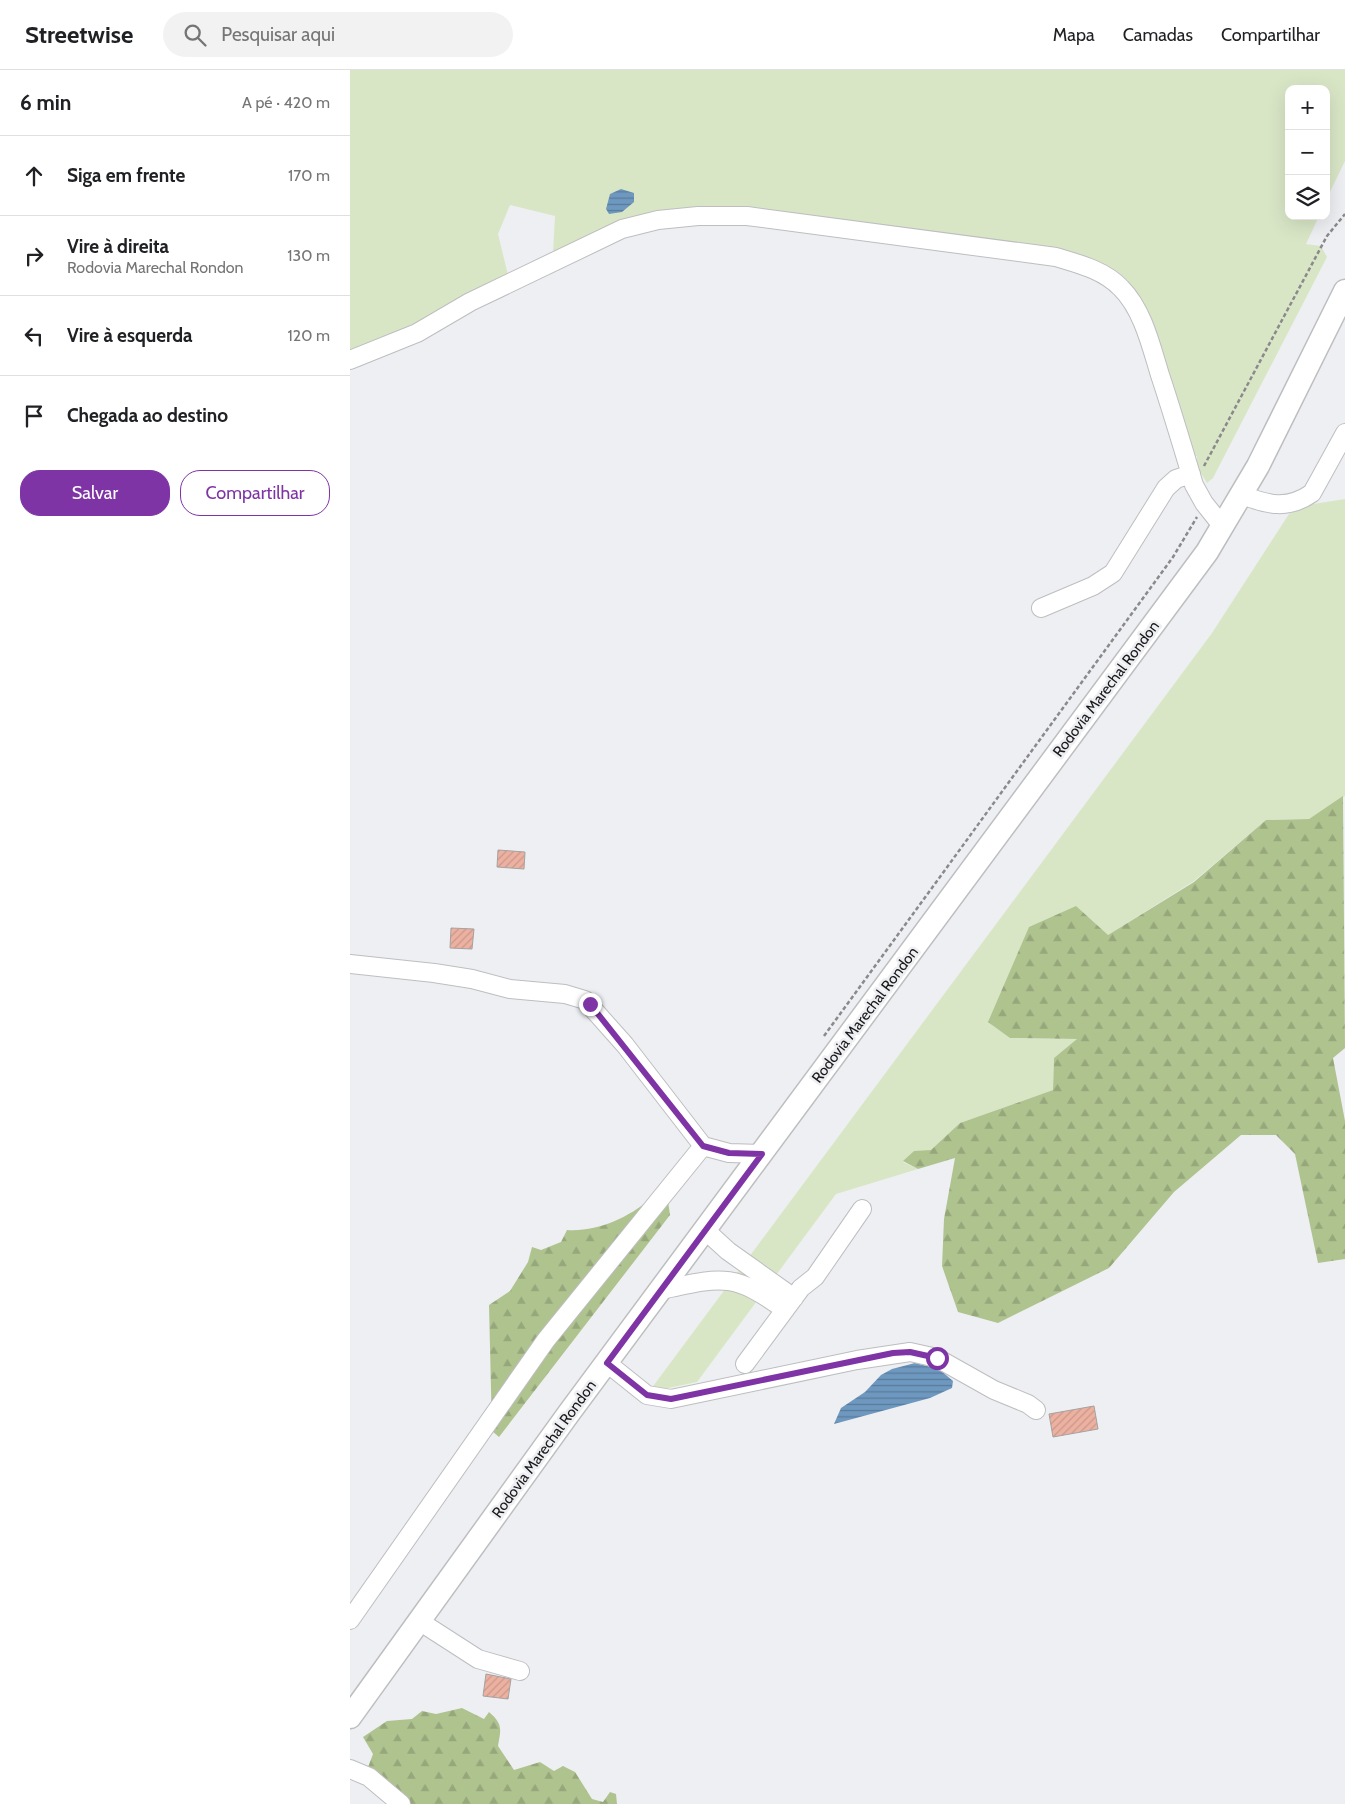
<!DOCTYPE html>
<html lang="pt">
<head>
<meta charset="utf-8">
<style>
	body { margin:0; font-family:Cabin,sans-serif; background:#f2f2f2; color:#202124 }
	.controls { position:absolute; right:15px; top:15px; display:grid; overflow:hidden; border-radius:10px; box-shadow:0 5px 20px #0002 }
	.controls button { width:45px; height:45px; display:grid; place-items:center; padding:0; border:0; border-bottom:1px solid #e0e0e0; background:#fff; color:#202124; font:25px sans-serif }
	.stop { position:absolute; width:15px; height:15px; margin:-11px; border:4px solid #7f34a5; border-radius:50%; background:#fff }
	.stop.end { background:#7f34a5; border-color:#fff; box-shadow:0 1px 5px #0008 }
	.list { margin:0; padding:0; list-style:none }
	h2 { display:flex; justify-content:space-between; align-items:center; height:65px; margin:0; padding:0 20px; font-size:21px }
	h2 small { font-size:16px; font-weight:400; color:#757577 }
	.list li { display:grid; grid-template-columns:32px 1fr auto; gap:15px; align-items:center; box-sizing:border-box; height:80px; padding:0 20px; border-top:1px solid #e0e0e0 }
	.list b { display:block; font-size:19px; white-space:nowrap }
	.list p { margin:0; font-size:16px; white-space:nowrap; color:#757577 }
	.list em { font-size:16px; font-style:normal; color:#757577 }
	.actions { display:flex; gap:10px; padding:15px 20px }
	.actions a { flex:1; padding:11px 0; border:1px solid #7f34a5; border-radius:20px; text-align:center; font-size:18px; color:#7f34a5 }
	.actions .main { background:#7f34a5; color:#fff }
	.icon { flex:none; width:28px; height:28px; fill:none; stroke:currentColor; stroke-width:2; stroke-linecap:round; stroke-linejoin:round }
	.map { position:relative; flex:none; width:995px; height:1734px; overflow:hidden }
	header { display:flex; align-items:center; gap:30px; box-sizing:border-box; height:70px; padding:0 25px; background:#fff; border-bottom:1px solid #e0e0e0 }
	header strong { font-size:24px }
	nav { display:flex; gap:28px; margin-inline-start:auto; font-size:18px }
	.search { width:350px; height:45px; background:#f2f2f2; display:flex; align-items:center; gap:12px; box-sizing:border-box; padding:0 18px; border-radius:28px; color:#757577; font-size:19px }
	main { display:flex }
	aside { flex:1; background:#fff }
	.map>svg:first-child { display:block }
</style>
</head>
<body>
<header>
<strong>Streetwise</strong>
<div class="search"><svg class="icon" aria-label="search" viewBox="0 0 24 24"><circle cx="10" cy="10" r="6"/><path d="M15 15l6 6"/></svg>Pesquisar aqui</div>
<nav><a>Mapa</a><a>Camadas</a><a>Compartilhar</a></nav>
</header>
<main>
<aside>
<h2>6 min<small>A pé · 420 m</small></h2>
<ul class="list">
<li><svg class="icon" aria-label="ahead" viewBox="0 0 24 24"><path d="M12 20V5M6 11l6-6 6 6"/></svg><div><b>Siga em frente</b></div><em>170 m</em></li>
<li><svg class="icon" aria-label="right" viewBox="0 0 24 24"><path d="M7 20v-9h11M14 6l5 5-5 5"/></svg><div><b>Vire à direita</b><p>Rodovia Marechal Rondon</p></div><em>130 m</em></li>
<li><svg class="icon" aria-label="left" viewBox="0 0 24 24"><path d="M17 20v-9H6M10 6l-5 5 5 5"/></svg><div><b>Vire à esquerda</b></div><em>120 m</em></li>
<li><svg class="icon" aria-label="arrive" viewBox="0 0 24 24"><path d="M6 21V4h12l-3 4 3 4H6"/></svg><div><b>Chegada ao destino</b></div></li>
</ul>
<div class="actions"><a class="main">Salvar</a><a>Compartilhar</a></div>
</aside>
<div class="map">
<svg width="995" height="1734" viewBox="0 0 995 1734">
	<defs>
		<pattern id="forest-firs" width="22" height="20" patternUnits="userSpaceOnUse" patternTransform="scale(1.25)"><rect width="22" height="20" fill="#afc38f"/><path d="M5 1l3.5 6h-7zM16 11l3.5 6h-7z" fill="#96a77b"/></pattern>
		<pattern id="water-rules" width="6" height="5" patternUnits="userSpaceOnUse" patternTransform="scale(1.25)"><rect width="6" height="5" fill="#6e98bf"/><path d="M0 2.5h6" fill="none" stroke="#5a7b9a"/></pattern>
		<pattern id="building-hatch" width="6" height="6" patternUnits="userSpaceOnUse" patternTransform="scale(1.25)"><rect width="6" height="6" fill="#ecb1a1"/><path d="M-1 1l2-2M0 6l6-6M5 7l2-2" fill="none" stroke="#ca988a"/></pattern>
	</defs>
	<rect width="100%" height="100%" fill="#eeeff2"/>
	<path fill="#d9e6c6" d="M0 0H995V91L976 130V19H939V146H969L956 174 971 176 977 187 863 408 857 413 847 397V386H844L803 258 788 226 768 204 708 179 397 138 307 142 287 146 241 163 203 183 205 146 160 135 148 164 158 205 63 256 0 282Z
		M995 429V726L959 749 916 750 844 811 758 865 660 968 728 969 704 988 703 1020 610 1053 581 1081H564L553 1092 568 1099 486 1124 347 1312 304 1321 301 1319 862 563 939 444 957 435Z"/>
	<path fill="url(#forest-firs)" d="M993 726 995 978 983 988 995 1051V1189L968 1193 945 1084 926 1065H891L824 1122 759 1198 648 1253 608 1242 592 1196 594 1149 605 1088 568 1099 553 1091 564 1081 581 1080 610 1053 703 1020 704 988 727 969 660 968 638 952 679 857 726 836 758 865 844 812 916 750 959 749Z
		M300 1129 318 1131 320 1145 149 1367 142 1361 139 1235 160 1221 178 1192 182 1177 191 1180 211 1172 217 1160C247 1162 278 1148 300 1129Z
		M112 1638 134 1649 139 1642C153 1654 151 1659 148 1676L164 1700 190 1692 204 1701 213 1696 225 1702 242 1729 253 1732 260 1722 266 1724 267 1734H61L17 1700 23 1684 13 1667 37 1651 62 1649 72 1641 86 1644Z"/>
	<path fill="url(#water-rules)" d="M271 119 284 123V132L272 142 259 144 256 139 260 124Z
		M565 1293 589 1299 603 1311 602 1318 580 1328 484 1354 491 1338 515 1322 531 1305 542 1299Z"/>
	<path fill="url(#building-hatch)" stroke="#a5a2a1" d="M148 780 175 782 174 799 147 797Z
		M101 858 124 859 122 879 100 878Z
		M744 1336 748 1359 703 1367 699 1344Z
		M136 1604 161 1609 158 1629 133 1626Z"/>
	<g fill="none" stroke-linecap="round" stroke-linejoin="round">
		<defs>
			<path id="minor" d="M0 290 67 263 120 232 272 159 308 150 348 146H397L706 187C729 194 754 200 771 218 793 240 801 276 810 305 822 341 833 378 844 415L854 433 873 457
				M892 425C918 435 938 440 962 423L995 363
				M691 538 743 516 763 503 816 418 826 409 841 404
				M0 894 84 903 122 909 160 919 215 924 235 930 275 975 353 1076
				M355 1160 378 1181 444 1228
				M311 1220C372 1207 383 1202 435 1240
				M257 1293 297 1325 321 1329 507 1290 560 1282 587 1288 644 1320 678 1334 686 1340
				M395 1294 451 1218 465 1207 512 1139
				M0 1550 196 1270 353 1076 379 1083 412 1084
				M69 1551 128 1589 170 1601
				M0 1699 19 1707 51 1734"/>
			<path id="major" d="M0 1647 219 1343 857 482 908 396 995 221"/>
		</defs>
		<use href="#minor" stroke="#bdbec0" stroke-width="20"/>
		<use href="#major" stroke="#bdbec0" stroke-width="25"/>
		<path stroke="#8a8a8d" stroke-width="2.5" stroke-dasharray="4 2.5" stroke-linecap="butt" d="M854 396 977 166 995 144
			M474 966 823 487 847 447"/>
		<use href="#minor" stroke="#fff" stroke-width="18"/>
		<use href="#major" stroke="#fff" stroke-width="22"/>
	</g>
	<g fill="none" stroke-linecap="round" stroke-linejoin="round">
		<path stroke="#7f34a5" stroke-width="6" d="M240 934 353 1076 379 1083 412 1084 257 1293 297 1325 321 1329 543 1283 560 1282 587 1288"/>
	</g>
	<g text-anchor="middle" stroke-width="5" stroke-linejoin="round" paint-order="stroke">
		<g font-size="15" fill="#19191a" stroke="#eeeff2">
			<text transform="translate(756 619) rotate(-53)" y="5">Rodovia Marechal Rondon</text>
			<text transform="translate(515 945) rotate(-53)" y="5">Rodovia Marechal Rondon</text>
			<text transform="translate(194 1379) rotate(-54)" y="5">Rodovia Marechal Rondon</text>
		</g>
	</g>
</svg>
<div class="controls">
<button>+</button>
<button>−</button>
<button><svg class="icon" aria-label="layers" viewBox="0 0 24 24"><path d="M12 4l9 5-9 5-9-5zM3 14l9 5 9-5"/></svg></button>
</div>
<div class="stop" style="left:587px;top:1288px"></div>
<div class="stop end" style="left:240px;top:934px"></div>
</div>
</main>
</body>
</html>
